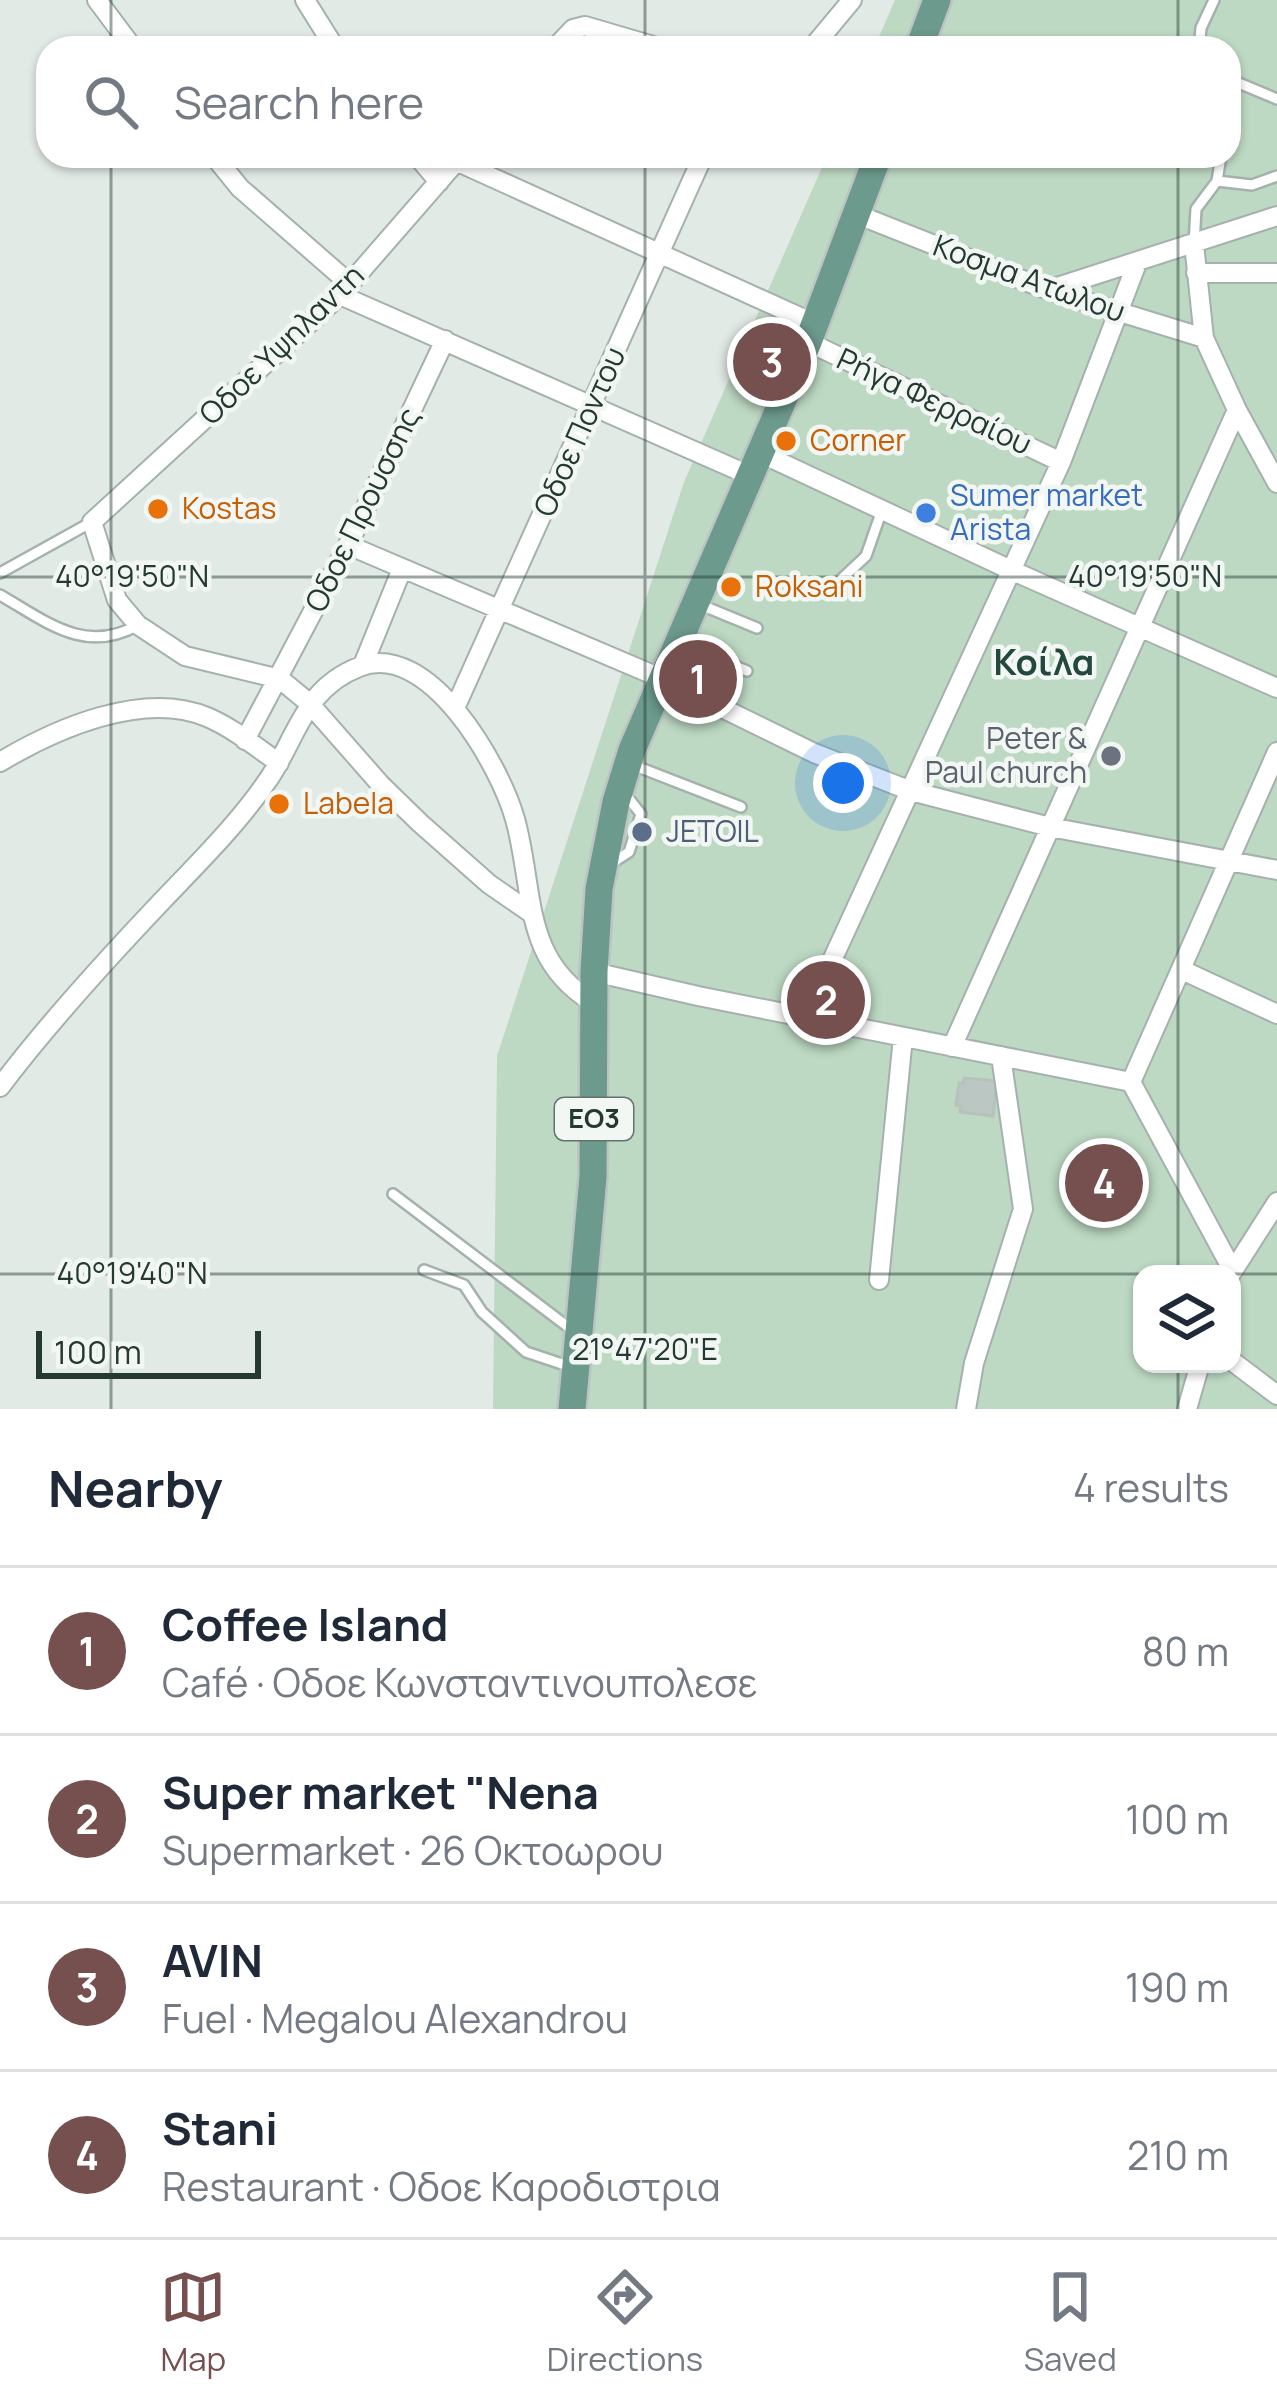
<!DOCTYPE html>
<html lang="en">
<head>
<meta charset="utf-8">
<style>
	body { margin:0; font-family:Manrope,sans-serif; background:#f6f6f7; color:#1f2937 }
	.controls { position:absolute; right:36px; bottom:36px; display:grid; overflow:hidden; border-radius:24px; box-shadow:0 3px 9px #0004 }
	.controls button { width:108px; height:108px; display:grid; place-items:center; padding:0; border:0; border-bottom:3px solid #e0e1e3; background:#fff; color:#1f2937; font:60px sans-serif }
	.scale { position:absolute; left:36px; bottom:30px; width:225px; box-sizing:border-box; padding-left:12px; border:6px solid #243932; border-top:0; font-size:33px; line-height:42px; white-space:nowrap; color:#243932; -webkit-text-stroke:9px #f2f7f4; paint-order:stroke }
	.you { position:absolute; left:843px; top:783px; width:42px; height:42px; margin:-30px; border:9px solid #fff; border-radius:50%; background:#1a73e8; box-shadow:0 0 0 18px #1a73e833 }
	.badge { display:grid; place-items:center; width:78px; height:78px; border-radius:50%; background:#76504e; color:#fff; font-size:39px; font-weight:700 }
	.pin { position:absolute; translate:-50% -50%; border:6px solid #fff; box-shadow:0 3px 12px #0006 }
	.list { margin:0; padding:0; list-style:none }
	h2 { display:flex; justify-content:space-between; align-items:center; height:156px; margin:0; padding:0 48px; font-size:51px }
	h2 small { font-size:39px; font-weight:400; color:#747a83 }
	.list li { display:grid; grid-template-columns:78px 1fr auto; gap:36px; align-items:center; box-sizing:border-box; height:168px; padding:0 48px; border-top:3px solid #e0e1e3 }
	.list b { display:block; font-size:45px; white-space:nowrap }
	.list p { margin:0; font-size:39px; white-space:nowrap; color:#747a83 }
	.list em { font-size:39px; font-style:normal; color:#747a83 }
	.icon { flex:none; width:66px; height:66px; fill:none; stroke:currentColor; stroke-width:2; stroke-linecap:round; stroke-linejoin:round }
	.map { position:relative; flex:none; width:1277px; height:1409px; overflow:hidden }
	.search { position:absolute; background:#fff; box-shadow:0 3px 9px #0004; left:36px; right:36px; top:36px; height:132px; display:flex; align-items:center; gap:30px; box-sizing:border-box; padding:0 42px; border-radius:36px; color:#747a83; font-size:45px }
	.sheet { height:828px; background:#fff }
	nav { display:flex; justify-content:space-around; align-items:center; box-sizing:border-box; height:168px; border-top:3px solid #e0e1e3; background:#fff; font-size:33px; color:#747a83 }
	nav a { display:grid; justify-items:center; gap:6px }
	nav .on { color:#76504e }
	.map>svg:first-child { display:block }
</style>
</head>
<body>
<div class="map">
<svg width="1277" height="1409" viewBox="0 0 1277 1409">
	<rect width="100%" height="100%" fill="#e2eae6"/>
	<path fill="#bdd9c3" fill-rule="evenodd" d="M895 0H1277V1409H493L497 1056 684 482 827 156H1229V48H874ZM1142 1274H1232V1364H1142Z"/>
	<path fill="#bac7c2" stroke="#b5c3bc" stroke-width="3" d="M964 1078 997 1081 993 1116 960 1112 961 1106 956 1105 959 1083 963 1084Z"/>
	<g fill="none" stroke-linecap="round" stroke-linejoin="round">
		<defs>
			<path id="service" d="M1199 48 1201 28 1214 0
				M1229 79 1277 99
				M1217 181 1252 185 1277 176
				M1194 244 1196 209 1217 181 1221 156
				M779 350 802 343
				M770 375 771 384 782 395
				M0 573 90 523
				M835 585 866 556 882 510
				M0 595C47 622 85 655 138 625
				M701 605 757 628
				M684 645 747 671
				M633 765 741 807
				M612 863 629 852 641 814 626 795
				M393 1194 576 1333
				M424 1270 464 1285 482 1312 526 1352 574 1368"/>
			<path id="minor" d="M97 0 133 48
				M305 0 335 48
				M555 48 573 29 585 26 660 48
				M812 48 852 0
				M214 156 240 188 350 284
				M417 156 439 182
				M461 156 340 295 92 522 117 600 138 625 185 656 280 679 309 703 381 785 420 823 489 884 531 913
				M456 161 815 324
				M856 214 1048 290 1204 338
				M1194 244 1204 338 1237 410 1277 483
				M1196 273H1277
				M1048 290 1277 216
				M340 295 751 476
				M808 342 1061 462
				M760 453 1013 571 1277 688
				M348 545 663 679 814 753 911 791 1050 827 1277 870
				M363 665 402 569
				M455 708 703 156
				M245 740 348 545 445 340
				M0 762C55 729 143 690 207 717 233 728 256 747 279 763
				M1182 970 1277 1014
				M594 972 698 996 1131 1082
				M806 1017 1061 462 1137 263
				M952 1047 1237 410
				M1131 1082 1277 752
				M1131 1082 1233 1271
				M0 1087C49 1022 106 960 162 901 200 861 239 823 270 777 298 734 305 688 359 667 429 639 500 766 515 819 535 891 521 960 594 1003
				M1231 1274 1277 1202
				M879 1280 903 1037
				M1232 1361 1277 1395
				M966 1409 974 1363 1023 1209 1001 1056
				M1187 1409 1200 1364"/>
			<path id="primary" d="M919 48 937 0
				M572 1409 593 1177 594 972 599 889 616 802 632 750 808 342 878 156"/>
		</defs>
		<use href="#service" stroke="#a5b1ac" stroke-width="14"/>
		<use href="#minor" stroke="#a5b1ac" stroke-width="22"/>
		<use href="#primary" stroke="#bdc4c2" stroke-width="32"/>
		<use href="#service" stroke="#fff" stroke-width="9"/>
		<use href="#minor" stroke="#fff" stroke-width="18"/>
		<use href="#primary" stroke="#6c9a8c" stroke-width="27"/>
	</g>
	<path fill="none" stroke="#243932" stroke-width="3" stroke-opacity="0.45" d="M111 0V48M645 0V48M1178 0V48M111 156V1409M645 156V1409M1178 156V1274M0 577H1277M0 1274H1277M1178 1364V1409"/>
	<g fill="#e8710a" stroke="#f2f7f4" stroke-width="4.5">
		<circle cx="786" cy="441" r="12"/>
		<circle cx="158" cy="509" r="12"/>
		<circle cx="731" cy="587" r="12"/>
		<circle cx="279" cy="804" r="12"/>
	</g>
	<circle fill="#3f7fe0" stroke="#f2f7f4" stroke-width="4.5" cx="926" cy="513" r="12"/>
	<circle fill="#6b7280" stroke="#f2f7f4" stroke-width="4.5" cx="1111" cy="756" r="12"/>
	<circle fill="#5c6f8a" stroke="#f2f7f4" stroke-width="4.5" cx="642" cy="832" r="12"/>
	<g text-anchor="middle" stroke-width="9" stroke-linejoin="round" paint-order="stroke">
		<rect fill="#f2f7f4" stroke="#62726c" stroke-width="3" x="555" y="1098" width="78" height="42" rx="9"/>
		<g font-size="27" font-weight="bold" fill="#243932">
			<text x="594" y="1128">ΕΟ3</text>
		</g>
		<g font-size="30" fill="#243932" stroke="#f2f7f4">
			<text transform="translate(1029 279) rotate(20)" y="10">Κοσμα Ατωλου</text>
			<text transform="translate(282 345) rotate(-44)" y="10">Oδοε Υψηλαντη</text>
			<text transform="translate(934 402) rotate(25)" y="10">Ρήγα Φερραίου</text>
			<text transform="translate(580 432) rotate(-66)" y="10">Oδοε Ποντου</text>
			<text transform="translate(363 510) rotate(-64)" y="10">Oδοε Προυσσης</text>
		</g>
		<g font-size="30" fill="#c56008" stroke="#f2f7f4" text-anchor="start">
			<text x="810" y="451">Corner</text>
			<text x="182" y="519">Kostas</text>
			<text x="755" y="597">Roksani</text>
			<text x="303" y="814">Labela</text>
		</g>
		<g font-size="30" fill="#366cbe" stroke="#f2f7f4" text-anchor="start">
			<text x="950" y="506">Sumer market<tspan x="950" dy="34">Arista</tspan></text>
		</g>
		<g font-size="30" fill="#5b616d" stroke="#f2f7f4" text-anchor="end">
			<text x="1087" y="749">Peter &amp;<tspan x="1087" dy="34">Paul church</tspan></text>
		</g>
		<g font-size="30" fill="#4e5e75" stroke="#f2f7f4" text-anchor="start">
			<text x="666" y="842">JETOIL</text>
		</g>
		<g font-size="36" font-weight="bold" fill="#23483d" stroke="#f2f7f4">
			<text x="1044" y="675">Κοίλα</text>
		</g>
	</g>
	<g font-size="30" text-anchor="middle" fill="#243932" stroke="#f2f7f4" stroke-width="9" stroke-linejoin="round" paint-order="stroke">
		<text x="132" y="587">40°19'50"N</text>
		<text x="1145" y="587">40°19'50"N</text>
		<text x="132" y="1284">40°19'40"N</text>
		<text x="645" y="1360">21°47'20"E</text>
	</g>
</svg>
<div class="controls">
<button><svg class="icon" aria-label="layers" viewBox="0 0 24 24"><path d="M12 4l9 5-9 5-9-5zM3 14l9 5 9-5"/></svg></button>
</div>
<div class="scale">100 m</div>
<div class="you"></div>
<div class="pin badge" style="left:698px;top:679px">1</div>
<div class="pin badge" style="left:826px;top:1000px">2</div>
<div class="pin badge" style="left:772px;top:362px">3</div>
<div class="pin badge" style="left:1104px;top:1183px">4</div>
<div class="search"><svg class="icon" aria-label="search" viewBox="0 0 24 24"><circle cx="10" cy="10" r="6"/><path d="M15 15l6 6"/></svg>Search here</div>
</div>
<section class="sheet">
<h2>Nearby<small>4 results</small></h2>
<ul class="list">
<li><span class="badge">1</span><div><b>Coffee Island</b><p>Café · Oδοε Κωνσταντινουπολεσε</p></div><em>80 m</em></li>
<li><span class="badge">2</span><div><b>Super market &quot;Nena</b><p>Supermarket · 26 Οκτοωρου</p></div><em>100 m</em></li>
<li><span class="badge">3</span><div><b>AVIN</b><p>Fuel · Megalou Alexandrou</p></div><em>190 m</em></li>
<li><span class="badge">4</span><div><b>Stani</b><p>Restaurant · Oδοε Καροδιστρια</p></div><em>210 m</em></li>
</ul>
</section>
<nav>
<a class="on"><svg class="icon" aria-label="map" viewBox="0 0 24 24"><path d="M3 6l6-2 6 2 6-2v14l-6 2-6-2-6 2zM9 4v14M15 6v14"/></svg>Map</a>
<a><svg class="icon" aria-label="directions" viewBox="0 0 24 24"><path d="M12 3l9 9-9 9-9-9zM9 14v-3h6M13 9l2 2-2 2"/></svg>Directions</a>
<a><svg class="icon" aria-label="saved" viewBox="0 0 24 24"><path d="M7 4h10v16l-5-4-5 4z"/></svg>Saved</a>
</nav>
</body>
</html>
